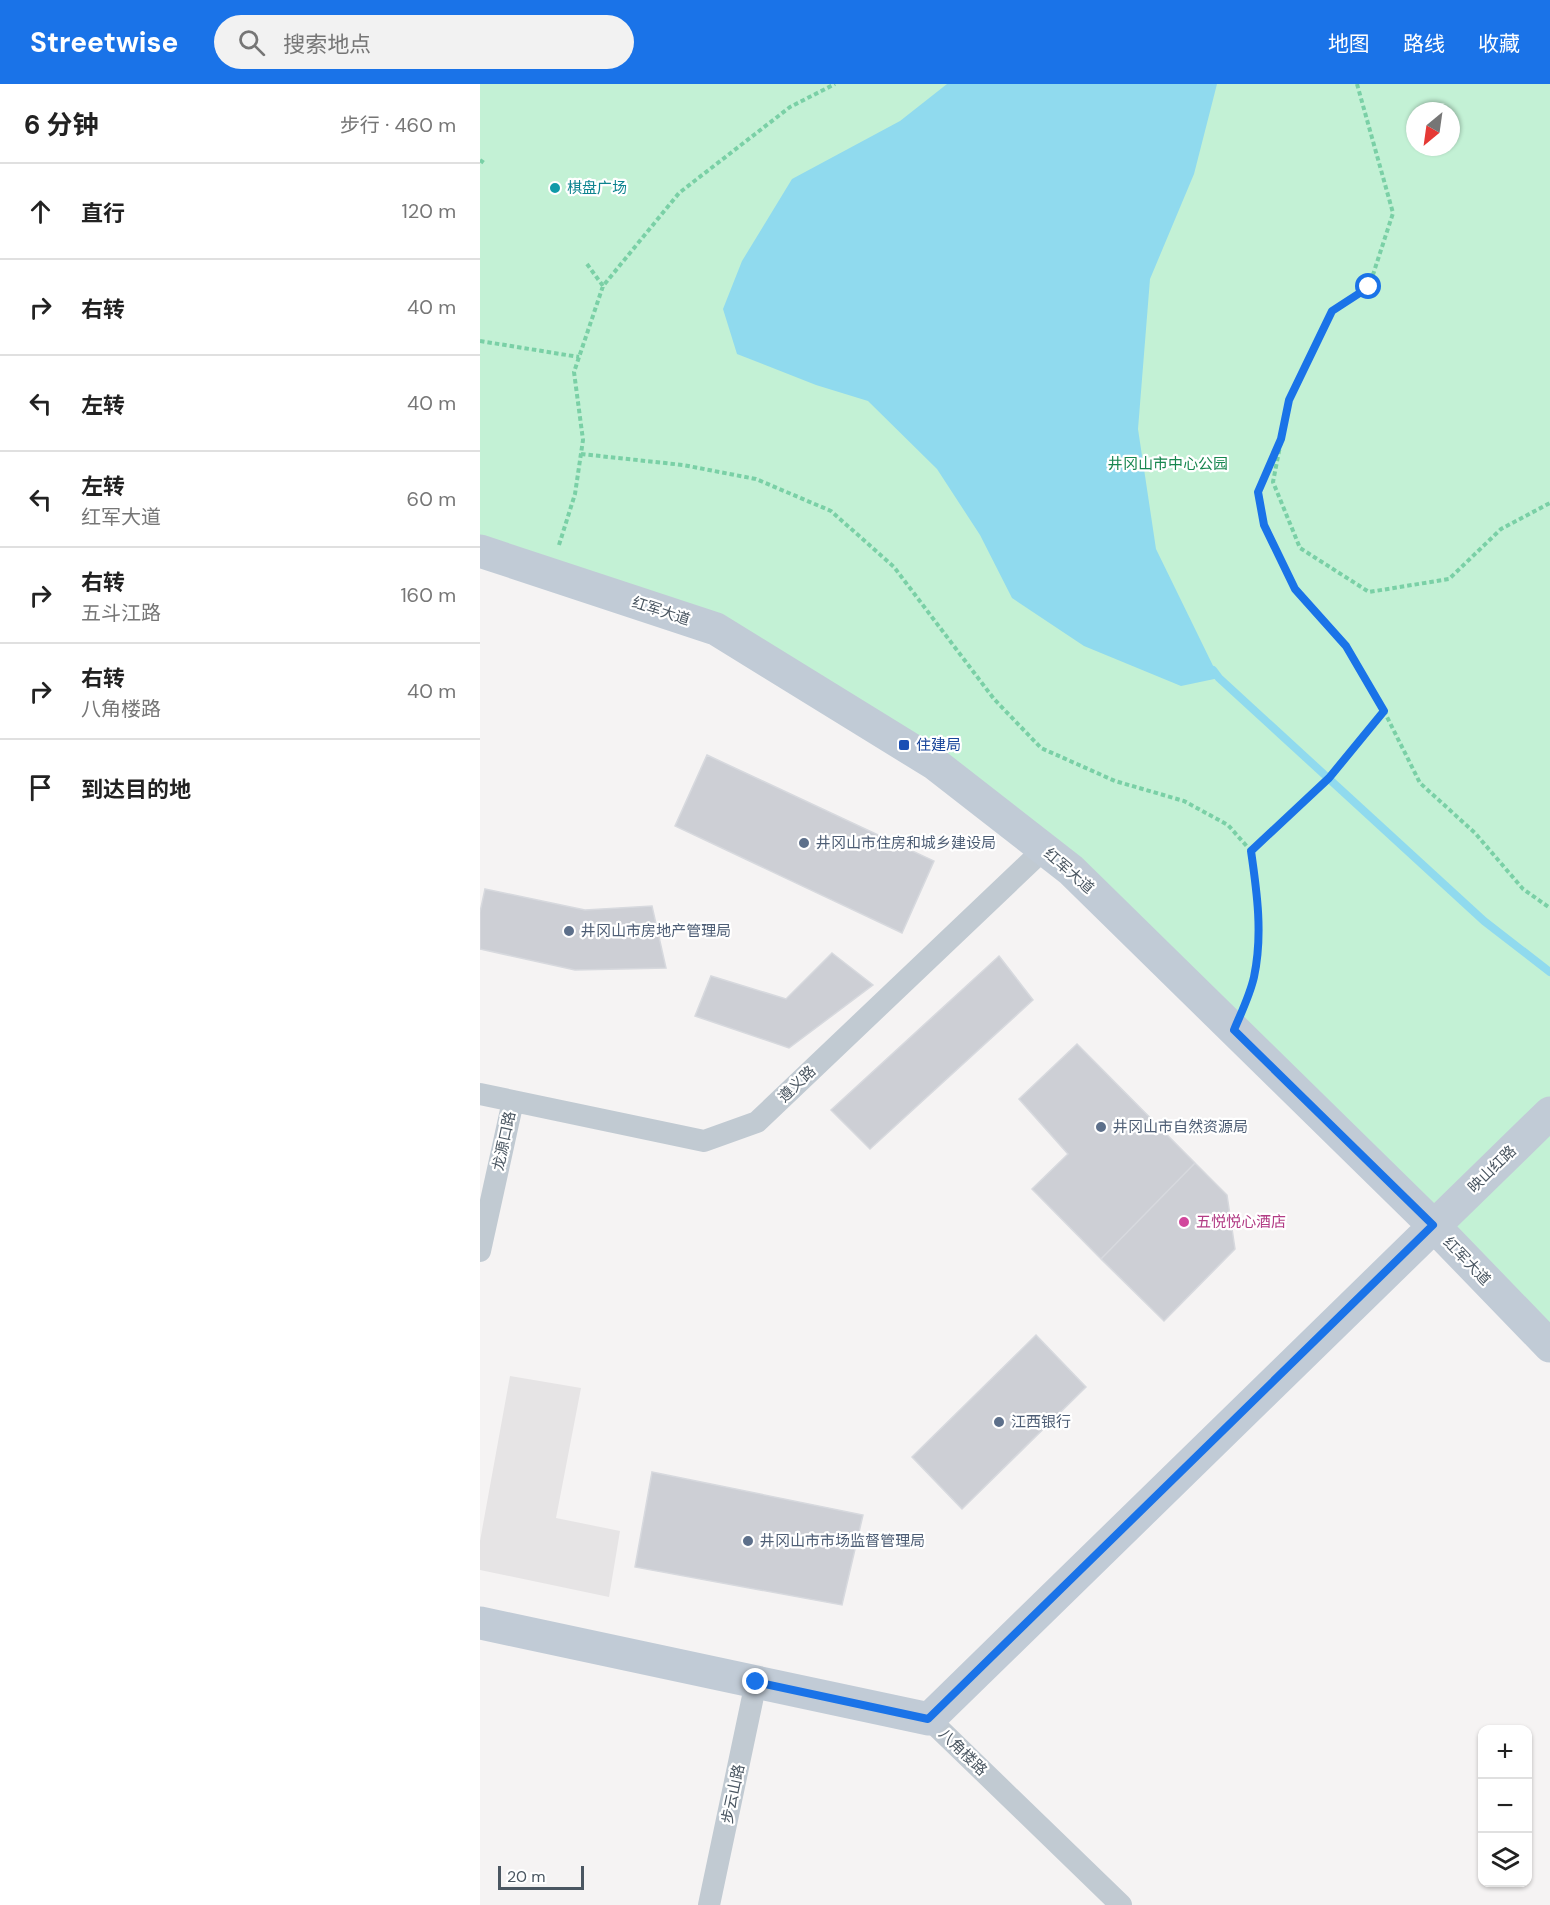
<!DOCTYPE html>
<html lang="zh">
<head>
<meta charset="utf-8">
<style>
	body { margin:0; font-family:"DM Sans","Noto Sans SC",sans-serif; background:#f2f2f2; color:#222 }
	.controls { position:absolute; right:18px; bottom:18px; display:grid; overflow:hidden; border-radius:12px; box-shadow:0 2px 4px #0004 }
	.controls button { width:54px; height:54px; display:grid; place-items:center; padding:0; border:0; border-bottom:2px solid #e0e0e0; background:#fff; color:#222; font:30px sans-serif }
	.compass { position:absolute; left:926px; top:18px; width:54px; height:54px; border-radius:50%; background:#fff; box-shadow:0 2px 4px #0004; rotate:209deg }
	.scale { position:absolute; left:18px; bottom:15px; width:86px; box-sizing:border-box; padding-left:6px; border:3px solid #4a5661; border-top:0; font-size:16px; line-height:21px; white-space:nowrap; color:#4a5661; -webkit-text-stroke:4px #fff; paint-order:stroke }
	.stop { position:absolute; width:18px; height:18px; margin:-14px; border:4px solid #1a73e8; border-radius:50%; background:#fff }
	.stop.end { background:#1a73e8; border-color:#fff; box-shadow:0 2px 6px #0008 }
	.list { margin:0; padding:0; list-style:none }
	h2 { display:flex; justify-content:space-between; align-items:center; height:78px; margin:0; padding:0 24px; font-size:26px }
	h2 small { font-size:20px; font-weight:400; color:#767676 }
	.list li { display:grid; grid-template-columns:39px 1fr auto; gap:18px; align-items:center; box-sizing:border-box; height:96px; padding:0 24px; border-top:2px solid #e0e0e0 }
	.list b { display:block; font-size:22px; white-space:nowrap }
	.list p { margin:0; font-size:20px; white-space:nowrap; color:#767676 }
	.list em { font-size:20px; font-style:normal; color:#767676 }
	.icon { flex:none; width:33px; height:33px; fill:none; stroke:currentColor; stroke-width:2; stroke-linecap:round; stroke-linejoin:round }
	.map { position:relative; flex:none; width:1070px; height:1821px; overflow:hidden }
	header { display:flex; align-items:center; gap:36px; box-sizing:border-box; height:84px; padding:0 30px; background:#1a73e8; color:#fff }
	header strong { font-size:28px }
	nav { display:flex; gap:33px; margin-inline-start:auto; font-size:21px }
	.search { width:420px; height:54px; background:#f2f2f2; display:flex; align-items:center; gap:15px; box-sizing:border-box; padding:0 21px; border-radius:33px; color:#767676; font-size:22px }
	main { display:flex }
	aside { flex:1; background:#fff }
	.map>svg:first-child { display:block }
</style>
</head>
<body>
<header>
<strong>Streetwise</strong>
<div class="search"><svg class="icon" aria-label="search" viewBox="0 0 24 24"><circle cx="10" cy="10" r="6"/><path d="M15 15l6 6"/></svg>搜索地点</div>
<nav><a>地图</a><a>路线</a><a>收藏</a></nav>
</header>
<main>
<aside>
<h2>6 分钟<small>步行 · 460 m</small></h2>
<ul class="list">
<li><svg class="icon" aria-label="ahead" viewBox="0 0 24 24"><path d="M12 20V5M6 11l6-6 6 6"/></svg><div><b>直行</b></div><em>120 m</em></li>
<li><svg class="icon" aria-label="right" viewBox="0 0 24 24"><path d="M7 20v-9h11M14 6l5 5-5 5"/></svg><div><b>右转</b></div><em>40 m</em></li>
<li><svg class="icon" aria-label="left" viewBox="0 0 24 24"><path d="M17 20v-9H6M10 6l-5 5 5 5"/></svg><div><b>左转</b></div><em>40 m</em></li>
<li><svg class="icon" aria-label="left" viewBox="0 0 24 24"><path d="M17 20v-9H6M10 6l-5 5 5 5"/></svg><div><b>左转</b><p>红军大道</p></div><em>60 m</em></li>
<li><svg class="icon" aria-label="right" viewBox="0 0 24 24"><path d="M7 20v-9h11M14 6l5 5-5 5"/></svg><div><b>右转</b><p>五斗江路</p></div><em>160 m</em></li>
<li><svg class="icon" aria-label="right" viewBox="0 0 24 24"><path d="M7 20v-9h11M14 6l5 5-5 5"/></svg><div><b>右转</b><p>八角楼路</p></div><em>40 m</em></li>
<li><svg class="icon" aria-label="arrive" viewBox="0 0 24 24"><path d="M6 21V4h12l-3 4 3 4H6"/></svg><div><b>到达目的地</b></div></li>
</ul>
</aside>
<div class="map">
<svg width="1070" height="1821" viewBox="0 0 1070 1821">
	<rect width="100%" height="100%" fill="#f5f3f3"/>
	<path fill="#e6e4e5" d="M30 1292 101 1304 76 1434 140 1447 129 1513 0 1486V1457Z"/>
	<path fill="#c3f1d5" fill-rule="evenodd" d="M0 0H1070V1262L591 786 236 545 0 467ZM935 27H971V63H935Z"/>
	<path fill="#90daee" d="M467 0H737L714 90 670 195 658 345 676 465 739 594 701 602 604 562 532 514 500 451 457 385 388 317 336 301 257 270 243 225 262 177 312 95 420 37Z"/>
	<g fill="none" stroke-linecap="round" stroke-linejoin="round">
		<path stroke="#90daee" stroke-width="8" d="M733 586 739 594 1004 837 1070 888"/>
	</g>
	<path fill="#cdcfd5" stroke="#d7d9de" stroke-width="1.5" d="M227 671 454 777 422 849 195 742Z
		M5 805 105 826 172 822 186 884 95 886 0 865V828Z
		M352 869 393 901 309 964 215 932 231 892 306 915Z
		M519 872 553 916 390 1065 351 1026Z
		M597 960 715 1079 621 1175 552 1105 588 1070 539 1015Z
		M715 1079 747 1111 755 1165 684 1237 621 1175Z
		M556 1251 606 1303 482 1425 432 1373Z
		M172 1388 383 1431 362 1521 155 1483Z"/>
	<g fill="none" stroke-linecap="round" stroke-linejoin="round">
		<path stroke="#7ad0a6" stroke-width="4" stroke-dasharray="4.5 3" stroke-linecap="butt" d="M877 0 913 129 889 203 852 227 809 316 793 398 820 464 889 508 969 495 1021 445 1070 419
			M0 76 4 79
			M107 180 123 202
			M0 257 99 273
			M799 361 778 408 784 442 815 505 865 562 904 627 940 699 995 749 1043 805 1070 824
			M101 370 203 381 276 395 351 427 414 483 514 615 561 664 635 697 704 717 748 741 771 767 776 800 779 845 774 894 766 914
			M79 461 95 410 103 356 94 288 123 202 199 109 310 23 355 0
			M771 767 849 694 904 627"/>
		<path stroke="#c1cad2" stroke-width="22" d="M0 1010 224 1057 277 1038 564 765
			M0 1167 33 1017
			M449 1635 641 1821
			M229 1821 276 1598"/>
		<path stroke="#c1cbd6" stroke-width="33" d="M0 467 236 545 455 680 591 786 953 1141 1070 1262
			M0 1539 449 1635 1070 1029"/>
	</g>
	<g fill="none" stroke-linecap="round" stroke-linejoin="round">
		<path stroke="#1a73e8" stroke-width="8" d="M276 1598 448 1635 953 1141 754 946C761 929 770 911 774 893 783 851 777 808 771 767L849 694 904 627 866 562 815 505 784 441 778 408 801 355 809 316 852 227 889 203"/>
	</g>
	<circle fill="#0f9aa8" stroke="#fff" stroke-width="2" cx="75" cy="104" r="6"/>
	<rect fill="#1a4fb4" stroke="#fff" stroke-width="2" x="418" y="655" width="12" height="12" rx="3"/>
	<g fill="#5c6f8a" stroke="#fff" stroke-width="2">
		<circle cx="324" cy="759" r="6"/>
		<circle cx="89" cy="847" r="6"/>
		<circle cx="621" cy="1043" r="6"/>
		<circle cx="519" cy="1338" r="6"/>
		<circle cx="268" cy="1457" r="6"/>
	</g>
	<circle fill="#d1479c" stroke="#fff" stroke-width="2" cx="704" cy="1138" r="6"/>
	<g text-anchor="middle" stroke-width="4.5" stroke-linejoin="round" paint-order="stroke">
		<g font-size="15" fill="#0d838f" stroke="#fff" text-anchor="start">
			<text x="87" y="109">棋盘广场</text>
		</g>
		<g font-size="15" fill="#17864f" stroke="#fff">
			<text x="688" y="385">井冈山市中心公园</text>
		</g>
		<g font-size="15" fill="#4a5661" stroke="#fff">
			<text transform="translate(181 527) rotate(18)" y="5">红军大道</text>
			<text transform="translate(589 787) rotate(41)" y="5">红军大道</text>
			<text transform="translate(317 1000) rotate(-44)" y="5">遵义路</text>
			<text transform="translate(24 1057) rotate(-78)" y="5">龙源口路</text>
			<text transform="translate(1012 1085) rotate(-44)" y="5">映山红路</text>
			<text transform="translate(987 1177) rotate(46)" y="5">红军大道</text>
			<text transform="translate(483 1668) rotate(44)" y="5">八角楼路</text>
			<text transform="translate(253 1710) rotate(-78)" y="5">步云山路</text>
		</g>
		<g font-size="15" fill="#164399" stroke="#fff" text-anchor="start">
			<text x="436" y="666">住建局</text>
		</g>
		<g font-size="15" fill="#4e5e75" stroke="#fff" text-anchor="start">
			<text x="336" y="764">井冈山市住房和城乡建设局</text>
			<text x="101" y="852">井冈山市房地产管理局</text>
			<text x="633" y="1048">井冈山市自然资源局</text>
			<text x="531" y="1343">江西银行</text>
			<text x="280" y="1462">井冈山市市场监督管理局</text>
		</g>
		<g font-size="15" fill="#b23c85" stroke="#fff" text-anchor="start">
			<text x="716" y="1143">五悦悦心酒店</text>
		</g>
	</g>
</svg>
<div class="controls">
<button>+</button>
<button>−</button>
<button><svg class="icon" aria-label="layers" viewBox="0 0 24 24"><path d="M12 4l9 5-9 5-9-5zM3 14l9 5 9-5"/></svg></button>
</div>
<svg class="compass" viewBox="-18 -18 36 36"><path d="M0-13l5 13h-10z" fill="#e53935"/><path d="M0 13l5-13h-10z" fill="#767676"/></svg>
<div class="scale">20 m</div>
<div class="stop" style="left:889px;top:203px"></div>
<div class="stop end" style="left:276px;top:1598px"></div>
</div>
</main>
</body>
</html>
